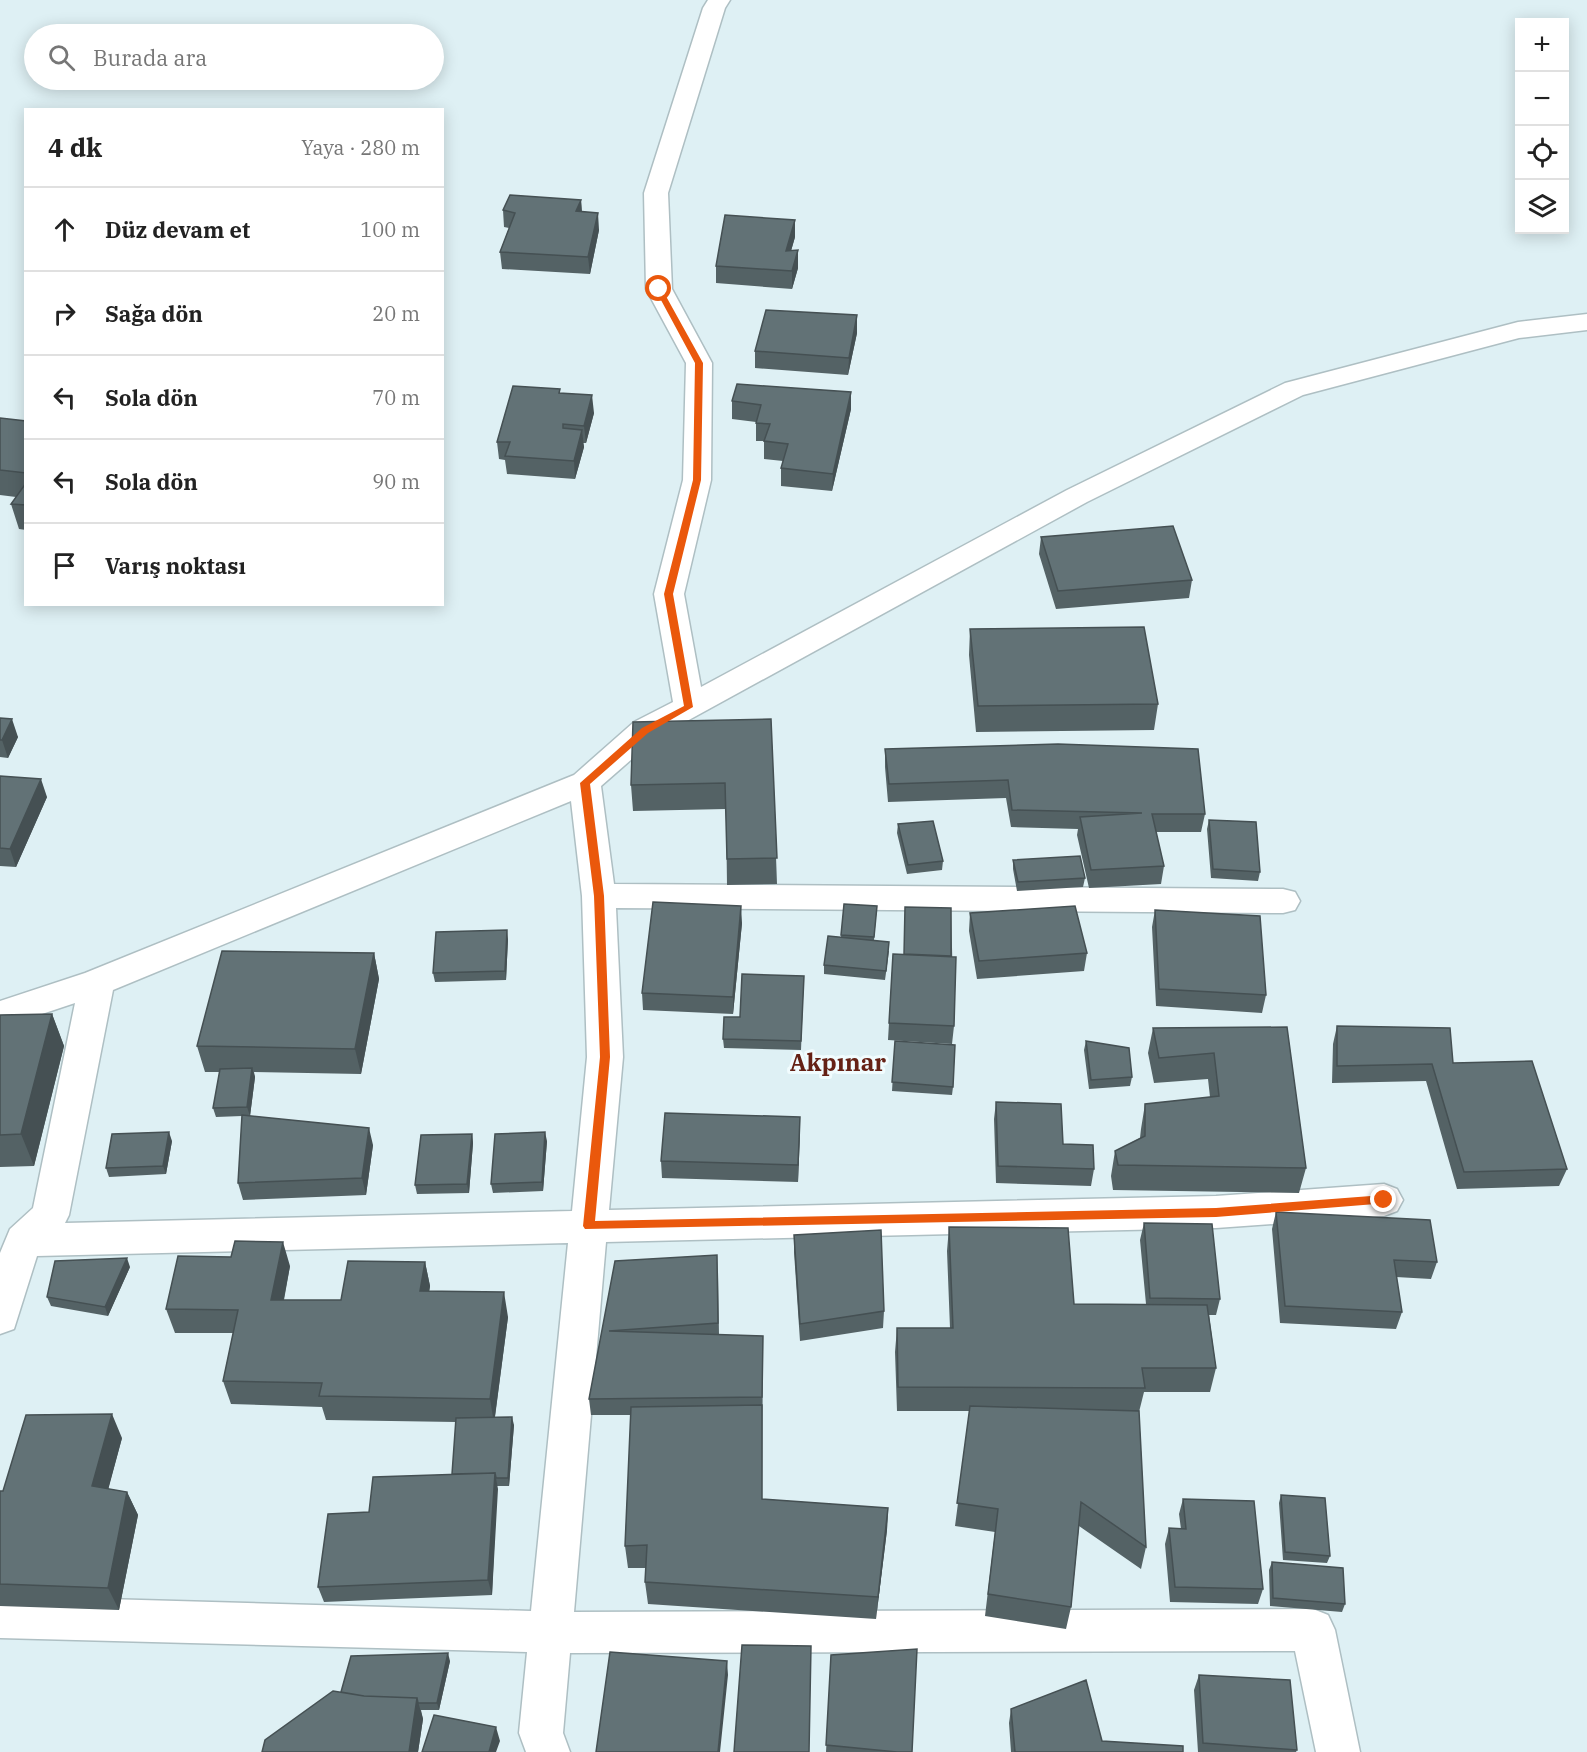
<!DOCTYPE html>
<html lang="tr">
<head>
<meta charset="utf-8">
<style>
	body { margin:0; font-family:"IBM Plex Serif",serif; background:#f6f6f6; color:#222 }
	.controls { position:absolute; right:18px; top:18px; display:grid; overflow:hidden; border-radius:0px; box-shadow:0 3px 15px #0003 }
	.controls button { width:54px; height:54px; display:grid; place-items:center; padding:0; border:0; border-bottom:2px solid #e0e0e0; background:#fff; color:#222; font:30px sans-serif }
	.stop { position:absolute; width:18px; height:18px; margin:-14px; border:4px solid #ea580c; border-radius:50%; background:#fff }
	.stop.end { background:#ea580c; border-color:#fff; box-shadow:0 2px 6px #0008 }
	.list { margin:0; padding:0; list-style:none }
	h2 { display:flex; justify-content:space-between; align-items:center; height:78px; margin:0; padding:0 24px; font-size:26px }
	h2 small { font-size:20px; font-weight:400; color:#767676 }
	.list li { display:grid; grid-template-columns:39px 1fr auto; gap:18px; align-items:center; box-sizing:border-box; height:84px; padding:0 24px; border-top:2px solid #e0e0e0 }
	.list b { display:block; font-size:22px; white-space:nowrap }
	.list em { font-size:20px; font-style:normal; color:#767676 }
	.icon { flex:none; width:33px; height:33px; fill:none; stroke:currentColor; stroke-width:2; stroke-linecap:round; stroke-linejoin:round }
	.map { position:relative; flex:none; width:1587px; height:1752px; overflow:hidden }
	.search { position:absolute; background:#fff; box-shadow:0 3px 15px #0003; left:24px; top:24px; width:420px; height:66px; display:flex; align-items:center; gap:15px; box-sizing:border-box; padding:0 21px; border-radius:33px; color:#767676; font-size:22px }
	.panel { position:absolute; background:#fff; box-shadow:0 3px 15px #0003; left:24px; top:108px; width:420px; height:498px; border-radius:0px }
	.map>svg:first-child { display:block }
</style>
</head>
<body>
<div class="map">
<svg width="1587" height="1752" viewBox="0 0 1587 1752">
	<rect width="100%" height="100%" fill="#def0f4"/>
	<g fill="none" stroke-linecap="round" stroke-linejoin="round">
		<defs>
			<path id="minor" d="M708 0H730L725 8 668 193 672 289 712 363 711 480 684 594 701 687 1067 490 1285 383 1518 322 1587 314V330L1519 338 1303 395 1087 502 656 738 601 786 614 884 1283 889 1295 892 1300 901 1295 910 1283 913 616 908 623 1057 609 1210 1216 1196 1384 1184 1397 1189 1403 1200 1397 1211 1384 1216 1216 1228 606 1242 574 1612 1313 1609 1328 1615 1335 1630 1360 1752H1316L1295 1651 570 1653 563 1733 570 1752H526L519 1733 527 1652 0 1638V1596L531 1611 568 1243 37 1256 14 1329 0 1334V1253L10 1229 33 1208 75 1003 0 1028V1001L85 973 574 775 634 722 673 702 654 594 683 480 686 363 646 289 644 193 703 8ZM571 801 582 896 587 1057 572 1211 65 1223 69 1215 113 990Z"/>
		</defs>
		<use href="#minor" stroke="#aebfc3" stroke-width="3"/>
		<use href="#minor" fill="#fff" fill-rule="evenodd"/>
	</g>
	<path fill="#546265" d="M581 200 582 212 599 230 590 274 502 269 500 252 509 228 504 227 503 210Z
		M795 237 791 251 798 268 792 289 716 283V266Z
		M857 333 848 375 755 368V351Z
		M560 389V393L594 413 586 443H583L584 447 575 479 507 474 505 460 499 459 497 442Z
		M732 401 851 409 832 491 781 486V468L783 461 764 459V441H756V422L732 419Z
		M0 418 26 421V530L19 529 11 504 16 497 0 495Z
		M1041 537 1192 580 1189 598 1056 609 1039 554Z
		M970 629 1158 704 1154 730 976 732 969 655Z
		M0 718 18 737 8 758 0 757Z
		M771 719 777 884 727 885 726 809 633 811 631 785Z
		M885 749 1205 814 1201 832H1156L1164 866 1161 884 1089 888 1077 835 1078 829 1011 827 1006 798 888 802 885 767Z
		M0 776 47 797 16 867 0 866Z
		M1209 820 1260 872 1258 881 1211 878 1207 829Z
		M898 824 943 861 942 870 907 874 897 833Z
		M1013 860 1085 878 1083 887 1017 891 1013 869Z
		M844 904 877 906 874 940 889 951 885 980 824 974V965L841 937Z
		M951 908 954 1026 952 1044 888 1040 893 954H904Z
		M1155 910 1266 995 1262 1013 1156 1006 1152 927Z
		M970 913 1087 953 1084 971 977 979 969 931Z
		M742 923 733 1014 643 1010 642 993Z
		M508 939 506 980 435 982 433 973Z
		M374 953 379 979 361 1074 254 1072 255 1077 250 1116 373 1145 366 1195 243 1200 238 1183 242 1116 216 1117 213 1108 220 1072H205L197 1046Z
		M804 976 801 1050 724 1048 723 1039 740 1017Z
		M52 1014 64 1046 34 1166 0 1167V1015Z
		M1337 1026 1453 1063 1567 1169 1559 1186 1457 1189 1426 1081 1332 1083 1333 1044Z
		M1287 1027 1306 1168 1299 1193 1113 1190 1111 1176 1115 1151 1140 1138 1141 1129 1145 1104 1210 1097 1208 1079 1154 1083 1148 1053 1153 1028Z
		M895 1041 953 1087 952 1095 892 1091Z
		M1086 1041 1132 1077 1130 1086 1089 1089 1084 1050Z
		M996 1102 1063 1144 1094 1169 1091 1186 996 1183 994 1119Z
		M800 1117 798 1182 662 1178 661 1161Z
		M472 1134 473 1143 469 1193 417 1194 415 1185Z
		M172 1141 166 1174 109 1177 106 1168Z
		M547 1141 543 1191 493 1193 491 1184Z
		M1276 1212 1437 1262 1431 1279 1396 1277 1402 1312 1396 1329 1280 1323 1272 1229Z
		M1144 1223 1220 1299 1216 1315H1209L1216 1368 1210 1392H1144L1139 1412 1146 1547 1141 1569 1079 1526 1071 1607 1066 1629 985 1616 995 1532 955 1526 970 1411H897L895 1352 897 1328H950L947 1251 949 1227 1074 1304H1146L1140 1240Z
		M794 1235 884 1311 883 1328 800 1341 794 1252Z
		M615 1261 718 1272 719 1335 763 1336 762 1499 888 1508 887 1530 876 1619 648 1604 645 1582 646 1568H628L625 1546 631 1415H591L589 1399Z
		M425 1262 430 1286 429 1291 508 1317 495 1417 514 1425 509 1486H497L492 1595 324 1602 318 1587 369 1512 452 1474 456 1422 326 1420 322 1407 231 1404 223 1381 233 1333H175L166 1309 290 1266 284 1300H341Z
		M130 1267 108 1316 51 1306 47 1297Z
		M122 1438 108 1489 127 1492 138 1515 119 1610 0 1606V1491H3Z
		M1281 1495 1330 1556 1327 1563 1283 1560 1279 1503Z
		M1183 1499 1263 1589 1258 1604 1170 1602 1165 1544 1169 1528 1181 1529 1179 1514Z
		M1272 1562 1345 1604 1342 1612 1270 1606 1269 1570Z
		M831 1655 912 1752H826Z
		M450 1661 439 1710H421L423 1719 418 1752H262L341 1692Z
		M1199 1675 1297 1750 1296 1752H1198L1194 1690Z
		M1011 1709 1102 1741 1183 1752H1011L1009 1723Z"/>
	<path fill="#455053" d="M581 200 582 217 576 211Z
		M598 213 599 230 590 274 588 257Z
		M795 220V237L786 268V251Z
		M798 250V268L792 289V271Z
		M857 315V333L848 375 849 358Z
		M851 392V409L832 491 833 474Z
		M592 395 594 413 586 443 584 426Z
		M582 430 584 447 575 479 574 461Z
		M12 719 18 737 8 758 2 740Z
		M41 779 47 797 16 867 10 849Z
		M741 906 742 923 733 1014V997Z
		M507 930 508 939 506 980 505 971Z
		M374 953 379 979 361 1074 355 1049Z
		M52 1014 64 1046 34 1166 21 1134Z
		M252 1068 255 1077 250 1116 247 1107Z
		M800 1117V1134L798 1182V1165Z
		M369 1128 373 1145 366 1195 362 1178Z
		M169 1132 172 1141 166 1174 163 1166Z
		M545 1132 547 1141 543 1191 542 1182Z
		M472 1134 473 1143 469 1193 467 1184Z
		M283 1242 290 1266 279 1324 271 1300Z
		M127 1258 130 1267 108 1316 105 1307Z
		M425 1262 430 1286 426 1315 420 1291Z
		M504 1292 508 1317 494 1423 490 1399Z
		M112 1414 122 1438 103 1509 92 1486Z
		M512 1417 514 1425 509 1486 508 1478Z
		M495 1473 498 1489 492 1595 488 1580Z
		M127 1492 138 1515 119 1610 108 1588Z
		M888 1508 887 1530 876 1619 878 1597Z
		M448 1653 450 1661 439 1710 437 1703Z
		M727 1661 728 1675 720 1752H718Z
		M417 1698 423 1719 418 1752H409Z
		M496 1727 500 1741 496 1752H489Z"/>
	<path fill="#627276" stroke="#455053" stroke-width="1.5" d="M510 195 581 200 576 211 598 213 588 257 500 252 515 213 503 210Z
		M725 215 795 220 786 251 798 250 792 271 716 266Z
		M766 310 857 315 849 358 755 351Z
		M737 384 851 392 833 474 781 468 788 444 764 441 770 424 756 423 761 405 732 401Z
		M513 386 560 389 559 393 592 395 584 426 563 424V428L582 430 574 461 505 456 510 442H497Z
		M0 418 26 421V473L0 470Z
		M26 483V505L11 504Z
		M1173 526 1192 580 1058 591 1041 537Z
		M1144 627 1158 704 978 706 970 629Z
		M0 718 12 719 2 740H0Z
		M771 719 777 858 727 859 725 783 631 785 633 722Z
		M1058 744 1198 749 1205 814H1152L1164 866 1091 870 1080 817 1142 813 1012 810 1008 780 889 784 885 749Z
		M0 776 41 779 10 849 0 848Z
		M1209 820 1256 822 1260 872 1213 869Z
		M933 821 943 861 908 865 898 824Z
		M1080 856 1085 878 1018 882 1013 860Z
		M653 902 741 906 733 997 642 993Z
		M844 904 877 906 874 937 841 935Z
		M1075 906 1087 953 979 961 970 913Z
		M905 907 951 908V956L904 954Z
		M1155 910 1260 916 1266 995 1159 989Z
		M507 930 505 971 433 973 436 932Z
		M828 936 889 942 886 971 824 965Z
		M222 951 374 953 355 1049 197 1046Z
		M893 954 956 957 954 1026 889 1023Z
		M742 974 804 976 801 1041 723 1039 724 1017H740Z
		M52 1014 21 1134 0 1135V1015Z
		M1337 1026 1450 1028 1453 1063 1532 1061 1567 1169 1464 1172 1432 1064 1337 1066Z
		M1287 1027 1306 1168 1118 1165 1115 1151 1145 1136V1104L1219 1096 1214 1053 1159 1058 1153 1028Z
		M895 1041 955 1045 953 1087 892 1082Z
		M1086 1041 1129 1048 1132 1077 1091 1080Z
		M252 1068 247 1107 213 1108 220 1069Z
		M996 1102 1061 1104 1063 1144 1093 1145 1094 1169 998 1166Z
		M665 1113 800 1117 798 1165 661 1161Z
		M242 1115 369 1128 362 1178 238 1183Z
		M169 1132 163 1166 106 1168 112 1134Z
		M545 1132 542 1182 491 1184 495 1134Z
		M472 1134 467 1184 415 1185 421 1135Z
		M1276 1212 1430 1220 1437 1262 1394 1260 1402 1312 1285 1306Z
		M1144 1223 1212 1224 1220 1299 1150 1298Z
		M949 1227 1068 1228 1074 1304 1207 1305 1216 1368H1142L1145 1388 898 1387 897 1328H953Z
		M881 1230 884 1311 800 1324 794 1235Z
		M235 1241 283 1242 271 1300H341L348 1261 425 1262 420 1291 504 1292 490 1399 319 1396 322 1383 223 1381 238 1310 166 1309 178 1256 231 1257Z
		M717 1255 718 1323 609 1331 763 1336 762 1397 589 1399 615 1261Z
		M127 1258 105 1307 47 1297 55 1261Z
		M762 1405V1499L888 1508 878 1597 645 1582 647 1545 625 1546 631 1407Z
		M970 1406 1139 1411 1146 1547 1081 1502 1071 1607 988 1594 998 1509 957 1503Z
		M112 1414 92 1486 127 1492 108 1588 0 1584V1491H3L26 1415Z
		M512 1417 508 1478H496L495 1473 452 1474 456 1418Z
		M495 1473 488 1580 318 1587 328 1514 369 1512 373 1477Z
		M1281 1495 1325 1498 1330 1556 1285 1552Z
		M1183 1499 1254 1501 1263 1589 1175 1587 1169 1528 1186 1529Z
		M1272 1562 1343 1568 1345 1604 1273 1598Z
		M742 1645 811 1646 809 1752H734Z
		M917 1649 912 1752H897L826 1745 831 1655Z
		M610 1652 727 1661 718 1752H596Z
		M448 1653 437 1703H418L417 1698 364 1696 341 1692 351 1656Z
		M1199 1675 1290 1680 1297 1750 1203 1743Z
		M1086 1680 1102 1741 1183 1746V1752H1015L1011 1709Z
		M333 1691 364 1696 417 1698 409 1752H262L265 1740Z
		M434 1715 496 1727 489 1752H422Z"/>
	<path fill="#ea580c" d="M659 287 662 289 703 363 701 480 673 594 693 707 648 733 590 784 604 896 610 1057 595 1221 1216 1208 1384 1195 1388 1196V1203L1216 1217 585 1229 583 1226 600 1057 594 896 580 783 642 728 684 706 664 594 693 480 695 363 655 289Z"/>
	<g text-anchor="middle" stroke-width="6" stroke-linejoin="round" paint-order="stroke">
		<g font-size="24" font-weight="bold" fill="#652115" stroke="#f1fcfe">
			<text x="838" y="1071">Akpınar</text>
		</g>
	</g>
</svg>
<div class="controls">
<button>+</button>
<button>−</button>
<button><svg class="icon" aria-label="locate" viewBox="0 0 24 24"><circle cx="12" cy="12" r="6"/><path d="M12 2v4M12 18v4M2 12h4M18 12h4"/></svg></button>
<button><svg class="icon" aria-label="layers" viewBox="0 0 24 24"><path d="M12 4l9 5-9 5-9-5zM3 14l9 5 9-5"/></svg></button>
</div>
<div class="stop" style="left:659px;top:289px"></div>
<div class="stop end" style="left:1384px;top:1200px"></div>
<div class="search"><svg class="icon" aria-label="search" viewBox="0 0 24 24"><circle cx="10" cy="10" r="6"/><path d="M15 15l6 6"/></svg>Burada ara</div>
<section class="panel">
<h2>4 dk<small>Yaya · 280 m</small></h2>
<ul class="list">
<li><svg class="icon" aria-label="ahead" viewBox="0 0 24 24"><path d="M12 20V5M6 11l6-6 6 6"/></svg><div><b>Düz devam et</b></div><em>100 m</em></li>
<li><svg class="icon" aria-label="right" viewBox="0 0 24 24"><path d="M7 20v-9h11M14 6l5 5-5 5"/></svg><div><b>Sağa dön</b></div><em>20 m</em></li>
<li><svg class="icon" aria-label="left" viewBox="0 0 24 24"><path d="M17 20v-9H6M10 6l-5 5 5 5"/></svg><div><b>Sola dön</b></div><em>70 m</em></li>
<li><svg class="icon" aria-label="left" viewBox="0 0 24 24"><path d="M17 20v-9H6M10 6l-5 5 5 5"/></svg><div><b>Sola dön</b></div><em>90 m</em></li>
<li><svg class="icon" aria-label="arrive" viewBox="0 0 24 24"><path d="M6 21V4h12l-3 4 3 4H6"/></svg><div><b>Varış noktası</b></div></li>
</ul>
</section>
</div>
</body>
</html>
